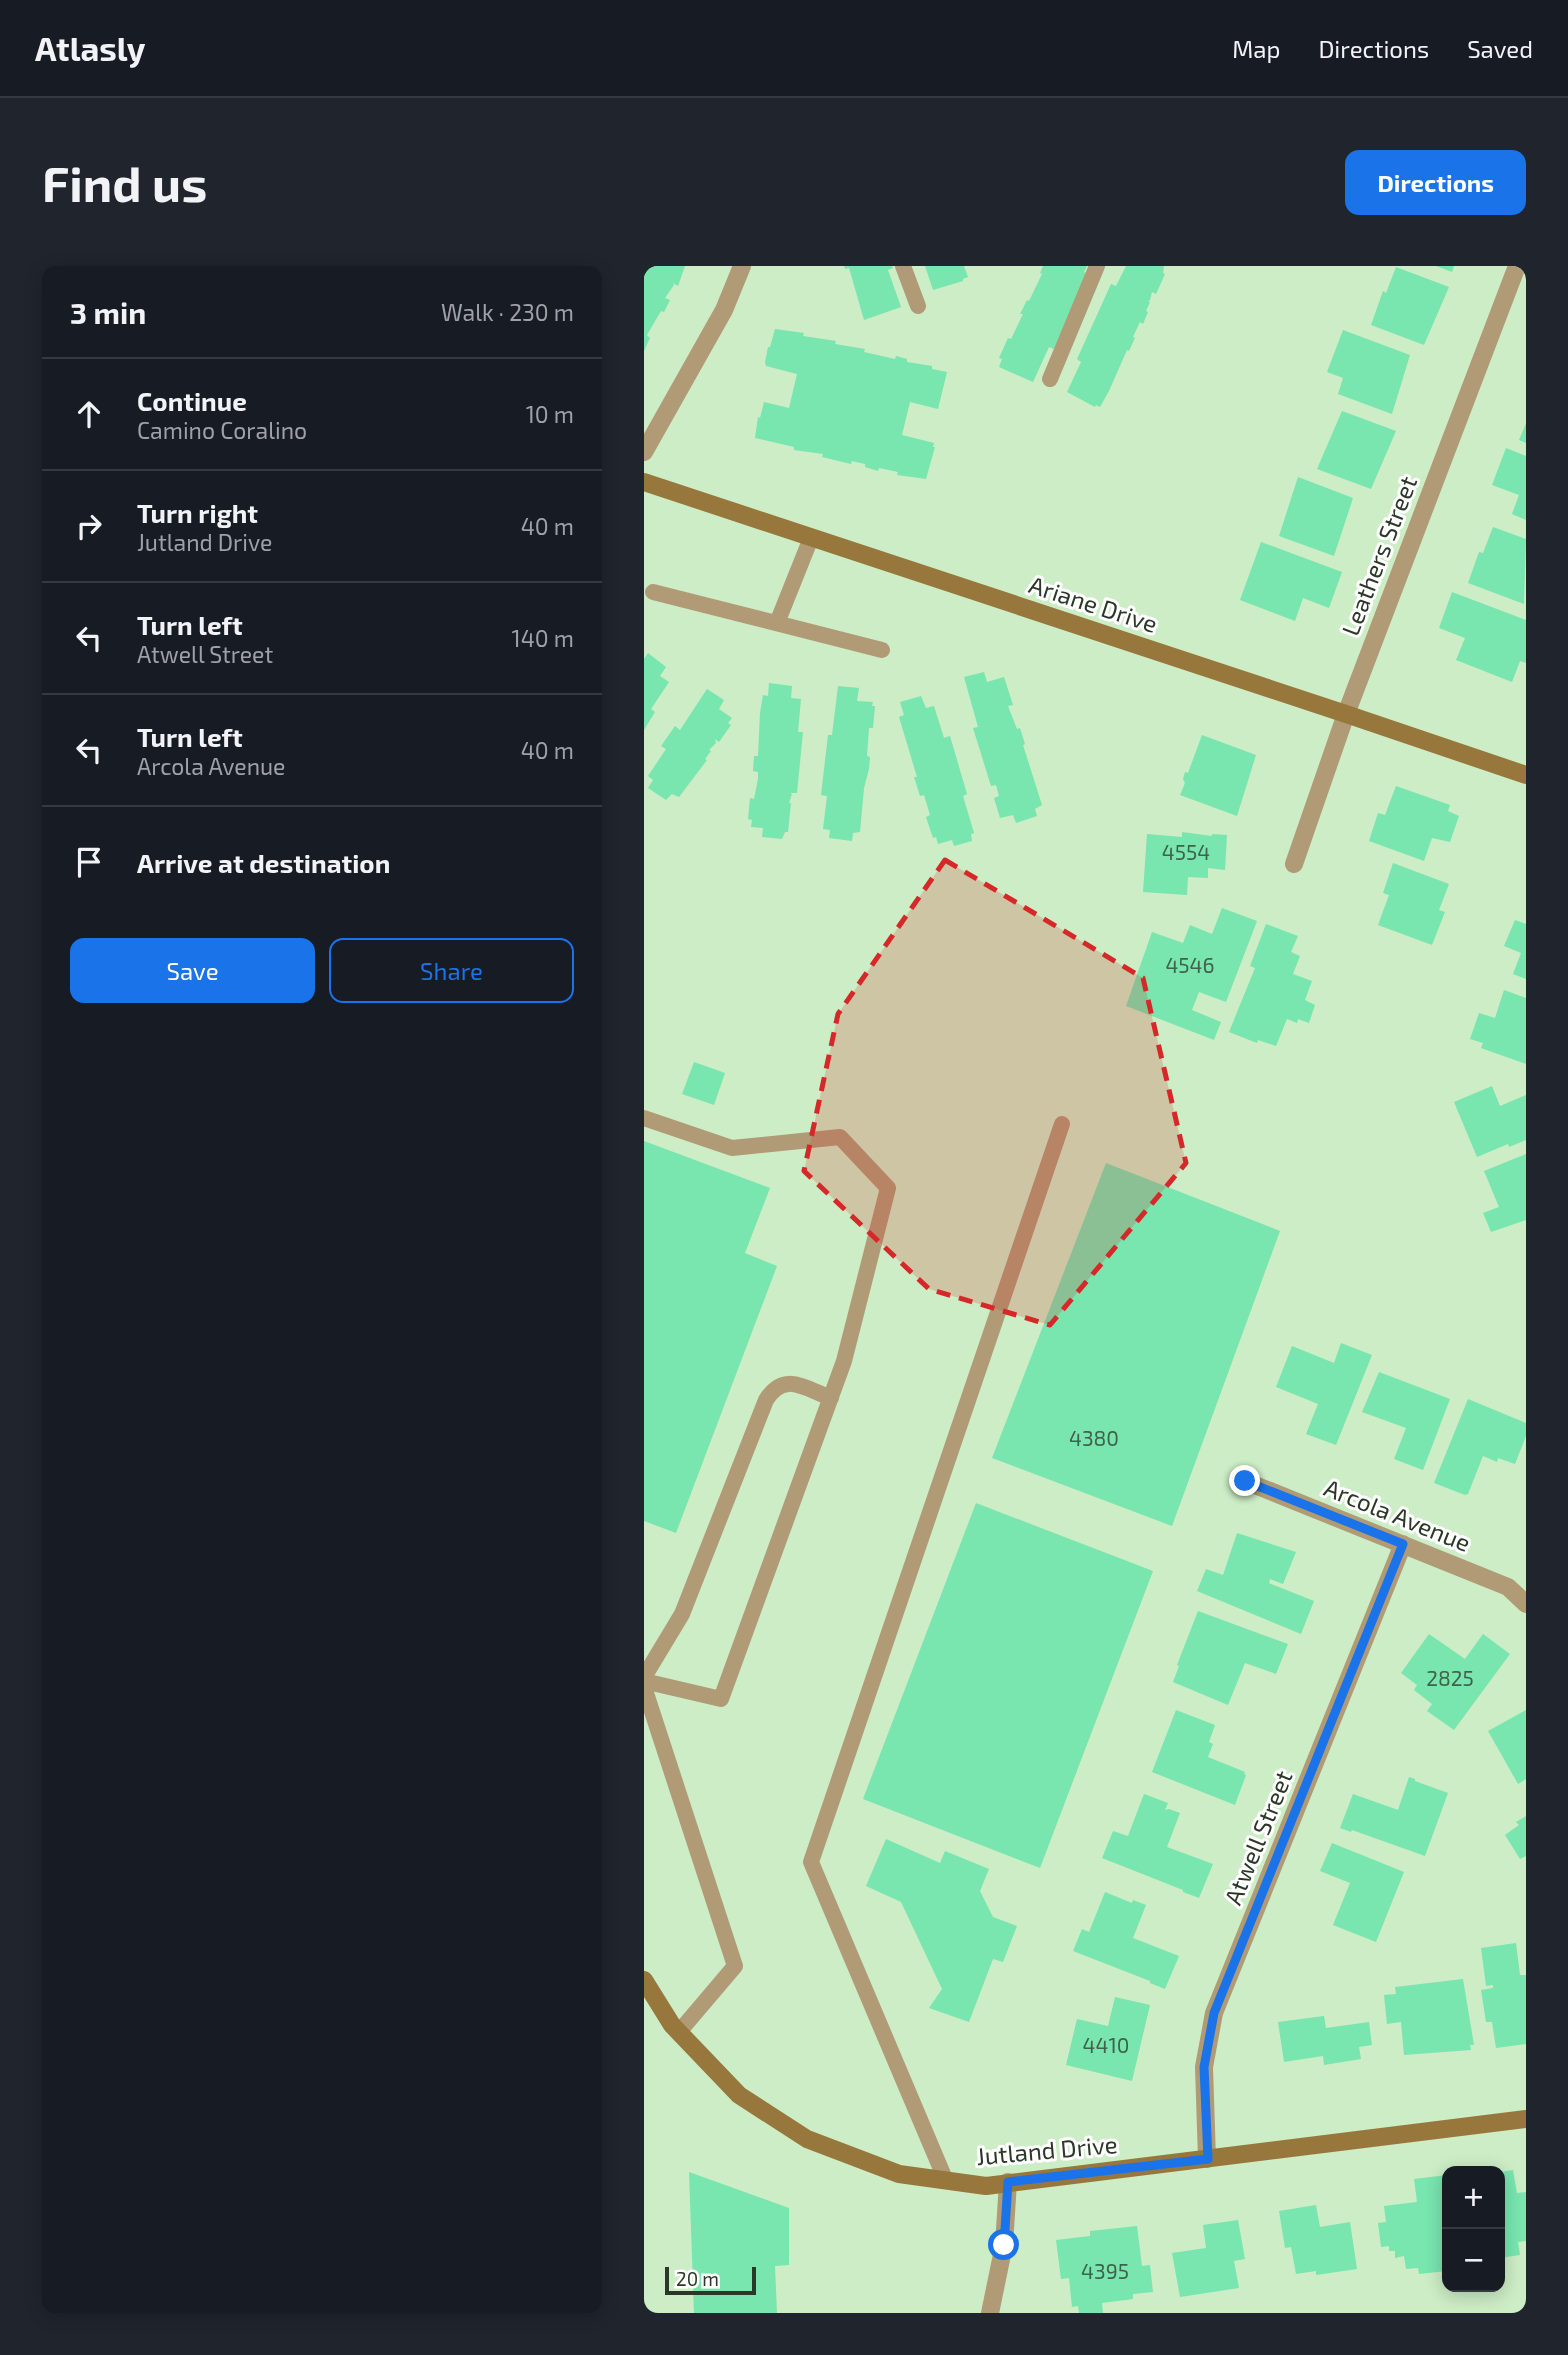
<!DOCTYPE html>
<html lang="en">
<head>
<meta charset="utf-8">
<style>
	body { margin:0; font-family:"Exo 2",sans-serif; background:#20242c; color:#f1f3f6 }
	.controls { position:absolute; right:21px; bottom:21px; display:grid; overflow:hidden; border-radius:14px; box-shadow:0 4px 18px #0003 }
	.controls button { width:63px; height:63px; display:grid; place-items:center; padding:0; border:0; border-bottom:2px solid #363941; background:#171b24; color:#f1f3f6; font:35px sans-serif }
	.scale { position:absolute; left:21px; bottom:18px; width:91px; box-sizing:border-box; padding-left:7px; border:4px solid #2b3828; border-top:0; font-size:19px; line-height:24px; white-space:nowrap; color:#2b3828; -webkit-text-stroke:5px #fff; paint-order:stroke }
	.stop { position:absolute; width:21px; height:21px; margin:-16px; border:5px solid #1a73e8; border-radius:50%; background:#fff }
	.stop.end { background:#1a73e8; border-color:#fff; box-shadow:0 2px 7px #0008 }
	.list { margin:0; padding:0; list-style:none }
	h2 { display:flex; justify-content:space-between; align-items:center; height:91px; margin:0; padding:0 28px; font-size:30px }
	h2 small { font-size:23px; font-weight:400; color:#9ea1a6 }
	.list li { display:grid; grid-template-columns:46px 1fr auto; gap:21px; align-items:center; box-sizing:border-box; height:112px; padding:0 28px; border-top:2px solid #363941 }
	.list b { display:block; font-size:26px; white-space:nowrap }
	.list p { margin:0; font-size:23px; white-space:nowrap; color:#9ea1a6 }
	.list em { font-size:23px; font-style:normal; color:#9ea1a6 }
	.actions { display:flex; gap:14px; padding:21px 28px }
	.actions a { flex:1; padding:16px 0; border:2px solid #1a73e8; border-radius:14px; text-align:center; font-size:24px; color:#1a73e8 }
	.actions .main { background:#1a73e8; color:#fff }
	.icon { flex:none; width:38px; height:38px; fill:none; stroke:currentColor; stroke-width:2; stroke-linecap:round; stroke-linejoin:round }
	.map { position:relative; flex:none; width:882px; height:2047px; overflow:hidden; border-radius:14px }
	header { display:flex; align-items:center; gap:42px; box-sizing:border-box; height:98px; padding:0 35px; background:#171b24; border-bottom:2px solid #363941 }
	header strong { font-size:33px }
	nav { display:flex; gap:38px; margin-inline-start:auto; font-size:24px }
	.intro { display:flex; align-items:center; justify-content:space-between; box-sizing:border-box; height:168px; padding:0 42px }
	h1 { margin:0; font-size:49px }
	.button { padding:18px 32px; border-radius:14px; background:#1a73e8; color:#fff; font-size:24px; font-weight:700 }
	main { display:flex; gap:42px; padding:0 42px }
	aside { flex:1; background:#171b24; border-radius:14px; box-shadow:0 4px 18px #0003 }
	.map>svg:first-child { display:block }
</style>
</head>
<body>
<header>
<strong>Atlasly</strong>
<nav><a>Map</a><a>Directions</a><a>Saved</a></nav>
</header>
<div class="intro"><h1>Find us</h1><a class="button">Directions</a></div>
<main>
<aside>
<h2>3 min<small>Walk · 230 m</small></h2>
<ul class="list">
<li><svg class="icon" aria-label="ahead" viewBox="0 0 24 24"><path d="M12 20V5M6 11l6-6 6 6"/></svg><div><b>Continue</b><p>Camino Coralino</p></div><em>10 m</em></li>
<li><svg class="icon" aria-label="right" viewBox="0 0 24 24"><path d="M7 20v-9h11M14 6l5 5-5 5"/></svg><div><b>Turn right</b><p>Jutland Drive</p></div><em>40 m</em></li>
<li><svg class="icon" aria-label="left" viewBox="0 0 24 24"><path d="M17 20v-9H6M10 6l-5 5 5 5"/></svg><div><b>Turn left</b><p>Atwell Street</p></div><em>140 m</em></li>
<li><svg class="icon" aria-label="left" viewBox="0 0 24 24"><path d="M17 20v-9H6M10 6l-5 5 5 5"/></svg><div><b>Turn left</b><p>Arcola Avenue</p></div><em>40 m</em></li>
<li><svg class="icon" aria-label="arrive" viewBox="0 0 24 24"><path d="M6 21V4h12l-3 4 3 4H6"/></svg><div><b>Arrive at destination</b></div></li>
</ul>
<div class="actions"><a class="main">Save</a><a>Share</a></div>
</aside>
<div class="map">
<svg width="882" height="2047" viewBox="0 0 882 2047">
	<rect width="100%" height="100%" fill="#ccedc5"/>
	<path fill="#79e5af" d="M0 0H41L34 20 29 17 30 19 21 32 26 34 20 46 17 45 3 69 6 72 0 85Z
		M200 0H248L249 2 244 4 257 41 220 54 205 2 201 3Z
		M281 0H320L324 11 319 13V15L289 24Z
		M399 0H443L440 6 445 9 410 83 405 81 389 116 355 101 358 93 355 92 364 72 367 73 379 48H376L383 34 385 35 398 8 396 7Z
		M482 0H520L519 7 521 8 512 28 508 26 506 34 504 36H506L502 45 504 46 499 58 496 56 489 71 491 72 485 85 483 84 465 125 456 141 452 139 451 141 423 126 437 96 433 93 467 18 472 20Z
		M792 0H810L808 6Z
		M752 1 805 21 780 79 727 59 739 25 742 27Z
		M131 63 160 67 159 70 192 75 191 78 221 83 220 86 251 93 252 90 263 93V96L288 100V103L303 106 294 143 266 136 258 169 290 177 289 181H291L282 213 253 209 254 206 235 202 234 205 221 201V198L208 195 207 198 178 191 179 188 150 184V181L111 172 114 151 116 152 120 136 145 142 153 108 122 100 121 96 124 81H126Z
		M699 64 766 89 748 148 694 128 699 112 683 106Z
		M698 145 752 165 727 223 673 203Z
		M882 157V177L875 174Z
		M862 182 882 190V254L868 248 875 229 848 219Z
		M654 211 709 232 690 290 635 270Z
		M849 261 882 273 880 338 824 317 835 286 839 287Z
		M617 276 698 306 685 342 659 332 651 355 596 334Z
		M808 326 882 354V397L876 395 868 416 812 394 821 372 795 362Z
		M4 387 22 401 16 410 25 416 7 443 11 446 0 464V393Z
		M340 406 343 416 360 411 369 439 364 440 373 463 376 462 381 478 379 479 398 539 391 543 393 550 372 557 369 549 356 552 350 532 355 530 352 519 347 520 329 462 334 461 320 411Z
		M125 417 148 420 147 432 157 433 154 466H159L153 527H146L148 528 145 537H147L144 566H141L138 573 118 571 119 562 107 561 108 554 104 553 106 532 110 533 114 513V506L109 505 110 490H114L116 447 119 429 124 430Z
		M194 420 215 422 213 435 229 436 228 440H231L229 462H225L223 490 226 491 225 503 220 522 216 566 209 567 208 575 185 572 186 564 179 563 183 530 177 529 184 469H188Z
		M63 423 80 434 75 443 88 452 84 457 87 459 75 476 71 473 72 477 65 484 67 485 61 493 63 494 35 531 28 528 22 534 4 522 9 514 4 510 22 483 17 480 31 460 36 464Z
		M277 430 282 442 290 440 300 472 306 470 323 528 319 530 330 567 327 568 328 575 310 580 308 574 294 578 292 571 289 572 282 551 286 549 280 529 276 530 270 511H273L255 451 260 449 256 436Z
		M558 469 612 489 593 550 536 529 541 517 539 513 541 506 544 507Z
		M752 520 806 539 804 545 815 550 806 576 788 572 780 595 725 575 734 547 741 549Z
		M538 566 568 570V568L583 569 581 604 564 602V612L544 611 543 629 499 626 503 568 538 571Z
		M749 597 805 618 795 644 801 646 788 679 734 659 745 629 739 627Z
		M578 642 613 655 582 736 555 726 548 744 577 756 570 774 482 740 508 666 539 677 546 659 568 668Z
		M871 654 882 658V713L869 708 877 687 860 680Z
		M622 658 654 670 647 686 656 690 649 708 668 715 661 734 671 739 665 757 654 753 653 757 643 753 632 780 614 774 613 777 585 766 611 702 606 700Z
		M860 724 882 732V798L837 782 839 777 826 773 835 747 851 752Z
		M50 796 81 807 70 839 38 828Z
		M848 820 856 840 882 829V874L865 881 864 878 833 891 810 836Z
		M0 875 126 922 101 987 133 1000 32 1267 0 1255Z
		M882 888V954L847 966 839 947 855 941 840 905Z
		M462 897 636 965 528 1260 348 1192Z
		M697 1077 728 1089 692 1179 662 1168 674 1138 632 1121 648 1080 690 1097Z
		M735 1106 806 1133 779 1204 750 1193 762 1162 718 1146Z
		M824 1133 882 1157V1170L871 1198 854 1192 853 1196 839 1190 824 1228 821 1229 790 1217Z
		M332 1237 509 1305 396 1602 219 1533Z
		M593 1267 652 1286 639 1318 626 1313 625 1317 670 1335 657 1368 553 1325 562 1303 579 1309Z
		M554 1345 644 1378 632 1408 601 1397 584 1439 529 1416 535 1400 533 1399Z
		M785 1368 821 1393 839 1368 866 1388 810 1464 783 1445 788 1438 770 1424 773 1419 757 1407Z
		M532 1444 571 1459 565 1476 569 1478 564 1491 601 1506 600 1508 602 1509 591 1539 508 1506Z
		M882 1444V1513L874 1518 844 1465Z
		M765 1511 771 1513V1515L804 1527 781 1590 708 1564 707 1566 696 1562 709 1528 754 1544Z
		M500 1528 524 1537 521 1544 525 1543 536 1547 523 1581 569 1598 555 1632 539 1626V1624L458 1592 469 1565 484 1570Z
		M882 1550V1590L876 1593 861 1569 875 1559 872 1556Z
		M242 1573 296 1597 301 1585 345 1603 336 1625 349 1651 373 1660 359 1696 349 1693 325 1756 285 1742 298 1723 257 1636 222 1620Z
		M688 1577 760 1606 732 1676 689 1659 706 1617 676 1605Z
		M461 1626 488 1637 489 1634 502 1639 489 1672 535 1690 521 1723 506 1717V1715L429 1685 438 1663 445 1666Z
		M872 1677 876 1709H882V1778L852 1782 848 1756H842L837 1724 849 1722V1719L842 1720 837 1682Z
		M819 1713 830 1779H826L827 1784 760 1789 757 1756 743 1758 740 1729 752 1728 751 1721Z
		M471 1731 506 1739 488 1815 422 1799 433 1753 464 1760Z
		M680 1750 682 1762 725 1756 728 1779 715 1781 717 1793 680 1799 679 1790 640 1796 634 1756Z
		M869 1904 873 1927 882 1926V1975L874 1976 876 1989 856 1992V1906Z
		M45 1906 145 1942V1999L131 2000 133 2047H50Z
		M803 1909V2005L775 2008 774 2002 762 2003 760 1990 751 1992V1985H745V1980L737 1981 734 1957 742 1956 740 1940 773 1936 770 1913Z
		M672 1939 676 1961 706 1956 713 2003 672 2009V2005L652 2008 647 1981 641 1982 635 1945Z
		M594 1954 601 1993 590 1995 595 2022 536 2031 528 1987 562 1982 559 1959Z
		M493 1960 498 2000 506 1999 509 2026 489 2028V2033L458 2037 459 2047H435L434 2040 428 2041 425 2012 417 2013 412 1974 446 1970V1965Z"/>
	<g fill="none" stroke-linecap="round" stroke-linejoin="round">
		<path stroke="#b19b76" stroke-width="16" d="M259 0 274 40
			M406 113 453 0
			M9 326 238 384
			M133 357 167 272
			M0 852 88 882 196 871 244 922 200 1095 77 1433 0 1415
			M0 1411 38 1348 122 1134C140 1105 160 1122 187 1132
			M0 1421 91 1700 35 1766
			M302 1915 167 1596 418 858"/>
		<path stroke="#b19b76" stroke-width="18" d="M0 186 80 44 98 0
			M650 598 702 448 873 0
			M601 1215 864 1321 882 1338
			M563 1893 560 1801 570 1747 759 1278
			M346 2047 360 1979 364 1916"/>
		<path stroke="#98773d" stroke-width="18" d="M0 216 702 448 882 509
			M0 1714 28 1759 95 1829 163 1873 255 1908 342 1920 882 1853"/>
	</g>
	<g fill="none" stroke-linecap="round" stroke-linejoin="round">
		<path stroke="#1a73e8" stroke-width="9" d="M360 1979 364 1916 564 1893 560 1801 570 1747 759 1278 601 1215"/>
	</g>
	<path fill="#d62828" fill-opacity="0.2" stroke="#d62828" stroke-width="5" stroke-dasharray="14 9" stroke-linejoin="round" d="M301 594 499 712 542 897 406 1059 285 1023 160 905 194 748Z"/>
	<g text-anchor="middle" stroke-width="6" stroke-linejoin="round" paint-order="stroke">
		<g font-size="21" fill="#3e634a">
			<text x="542" y="594">4554</text>
			<text x="546" y="707">4546</text>
			<text x="450" y="1180">4380</text>
			<text x="806" y="1420">2825</text>
			<text x="462" y="1787">4410</text>
			<text x="461" y="2013">4395</text>
		</g>
		<g font-size="24" fill="#2b3828" stroke="#fff">
			<text transform="translate(736 290) rotate(-69)" y="8">Leathers Street</text>
			<text transform="translate(449 339) rotate(18)" y="8">Ariane Drive</text>
			<text transform="translate(753 1250) rotate(22)" y="8">Arcola Avenue</text>
			<text transform="translate(615 1572) rotate(-68)" y="8">Atwell Street</text>
			<text transform="translate(403 1885) rotate(-5)" y="8">Jutland Drive</text>
		</g>
	</g>
</svg>
<div class="controls">
<button>+</button>
<button>−</button>
</div>
<div class="scale">20 m</div>
<div class="stop" style="left:360px;top:1979px"></div>
<div class="stop end" style="left:601px;top:1215px"></div>
</div>
</main>
</body>
</html>
